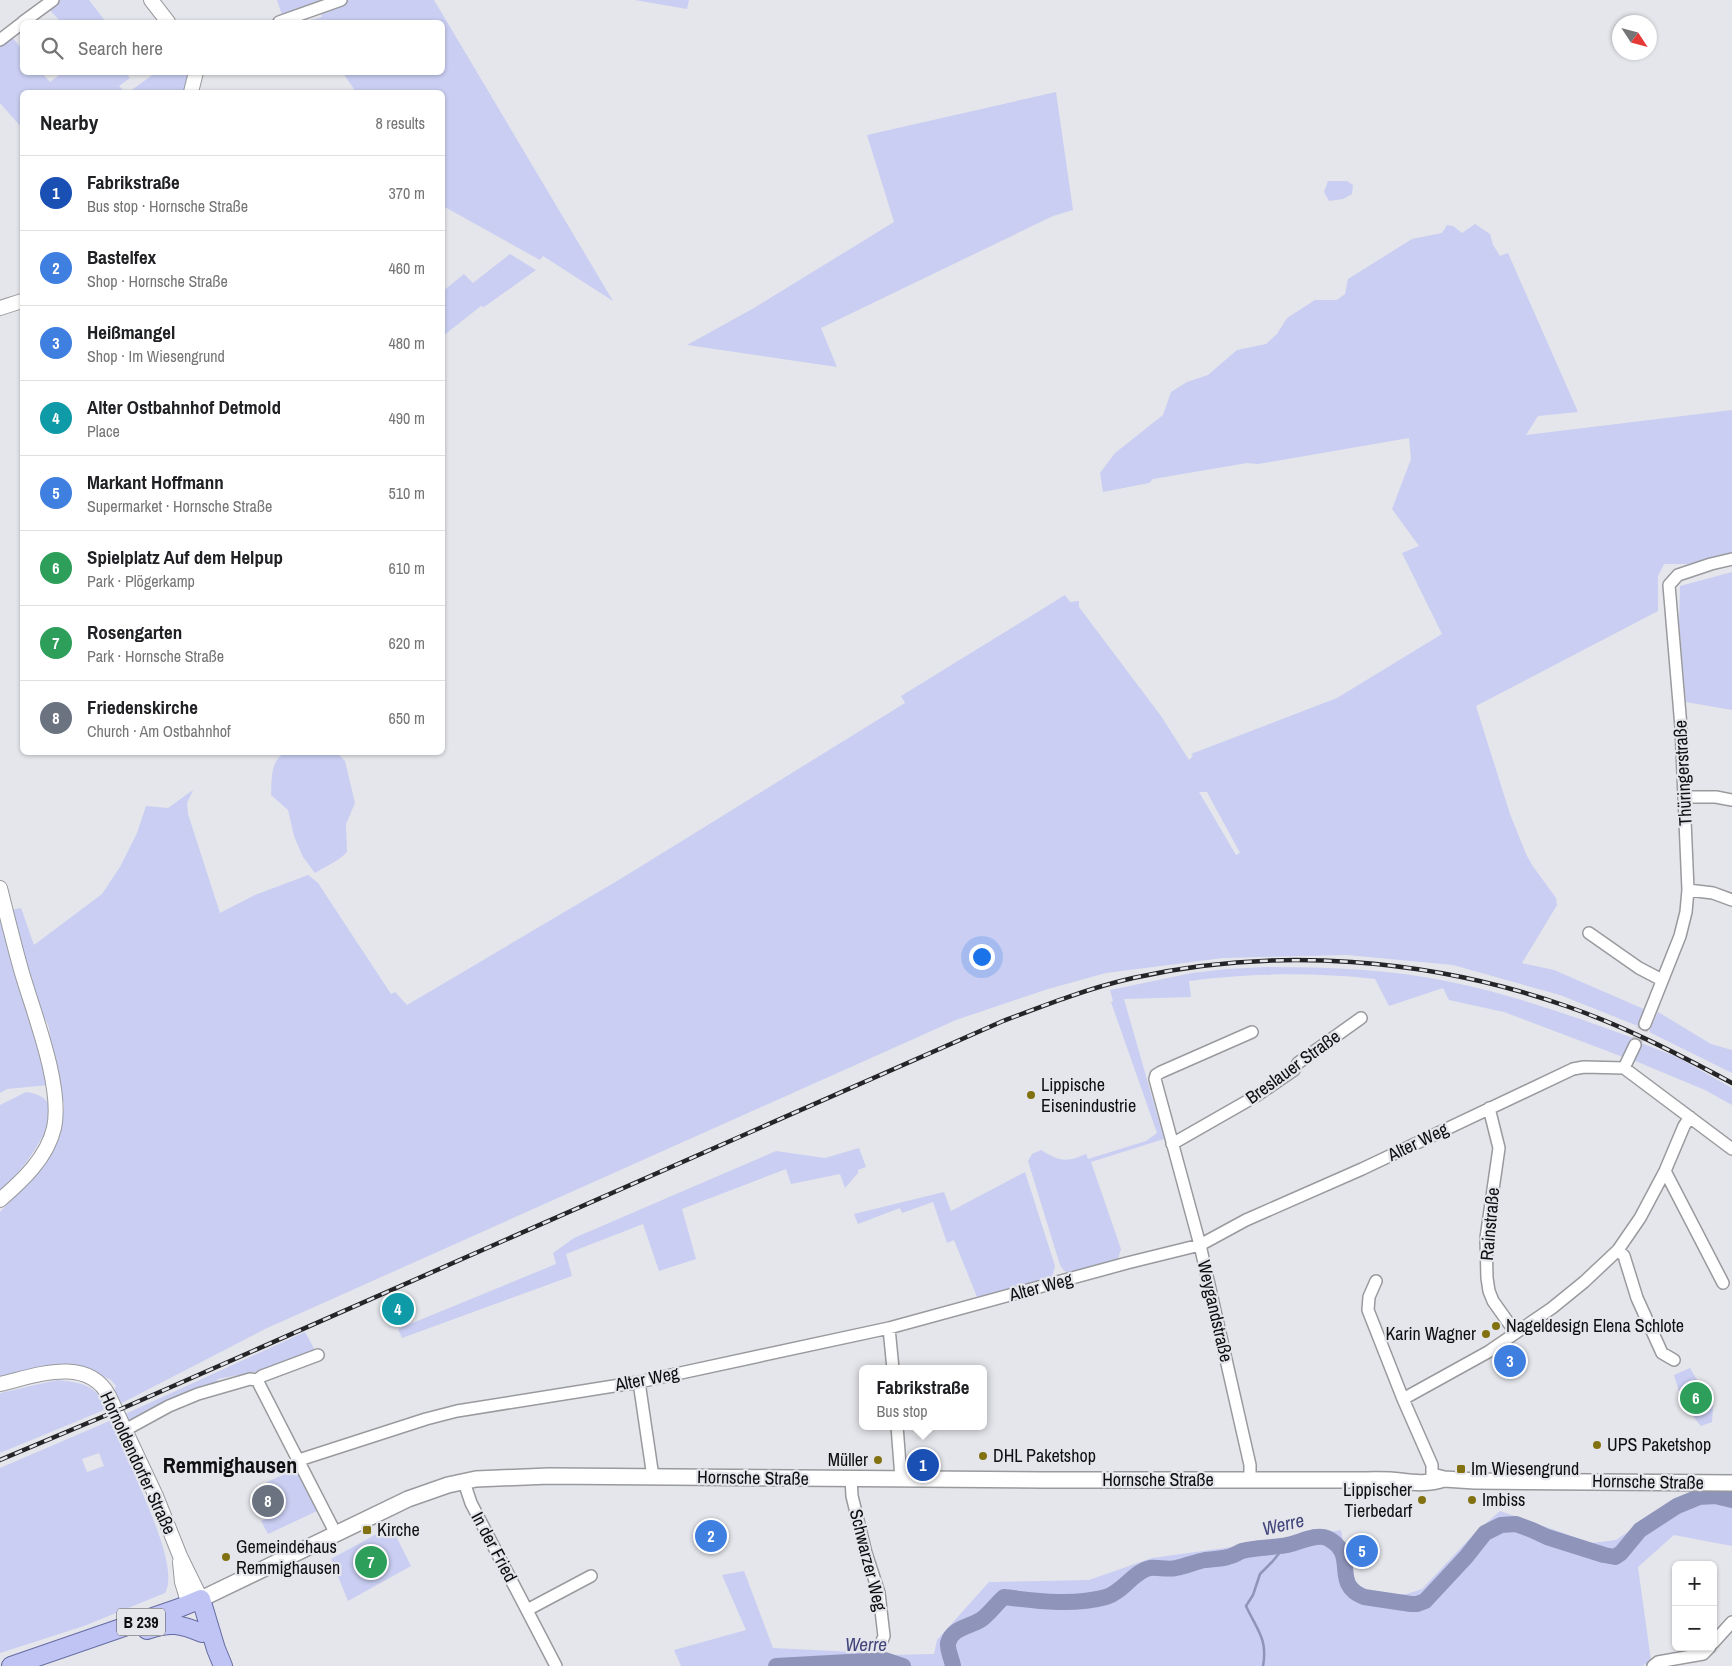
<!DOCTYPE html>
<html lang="en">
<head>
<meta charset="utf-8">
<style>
	body { margin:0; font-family:"Archivo Narrow",sans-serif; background:#f2f2f2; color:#202124 }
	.controls { position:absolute; right:15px; bottom:15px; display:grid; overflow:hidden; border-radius:8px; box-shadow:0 1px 4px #0004 }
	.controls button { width:45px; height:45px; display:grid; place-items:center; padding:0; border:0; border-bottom:1px solid #e0e0e0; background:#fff; color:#202124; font:25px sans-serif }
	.compass { position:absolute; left:1612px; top:15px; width:45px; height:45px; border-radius:50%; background:#fff; box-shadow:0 1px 4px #0004; rotate:126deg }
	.you { position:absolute; left:981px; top:956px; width:18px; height:18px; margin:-12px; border:4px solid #fff; border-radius:50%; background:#1a73e8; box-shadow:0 0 0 8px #1a73e833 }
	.badge { display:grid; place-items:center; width:32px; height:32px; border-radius:50%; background:#d93025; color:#fff; font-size:16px; font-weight:700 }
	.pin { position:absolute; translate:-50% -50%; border:2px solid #fff; box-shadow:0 1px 5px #0006 }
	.popup { position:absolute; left:859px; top:1365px; width:128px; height:65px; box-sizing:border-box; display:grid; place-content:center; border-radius:8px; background:#fff; filter:drop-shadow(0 1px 4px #0005); font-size:16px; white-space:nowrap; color:#757577 }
	.popup b { font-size:19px; color:#202124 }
	.popup::after { content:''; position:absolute; left:50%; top:100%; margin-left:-10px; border:10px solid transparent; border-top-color:#fff }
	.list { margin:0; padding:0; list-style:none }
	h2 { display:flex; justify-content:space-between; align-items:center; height:65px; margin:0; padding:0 20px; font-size:21px }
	h2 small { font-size:16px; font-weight:400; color:#757577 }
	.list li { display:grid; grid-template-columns:32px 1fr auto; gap:15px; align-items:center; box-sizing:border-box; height:75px; padding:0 20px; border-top:1px solid #e0e0e0 }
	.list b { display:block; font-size:19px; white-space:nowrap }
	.list p { margin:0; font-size:16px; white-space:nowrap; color:#757577 }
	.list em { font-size:16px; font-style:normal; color:#757577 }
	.icon { flex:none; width:28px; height:28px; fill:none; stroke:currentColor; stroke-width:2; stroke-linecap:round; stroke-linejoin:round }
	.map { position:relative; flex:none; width:1732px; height:1666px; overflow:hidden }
	.search { position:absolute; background:#fff; box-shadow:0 1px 4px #0004; left:20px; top:20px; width:425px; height:55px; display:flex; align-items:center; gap:12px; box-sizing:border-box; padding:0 18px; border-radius:8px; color:#757577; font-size:19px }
	.panel { position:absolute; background:#fff; box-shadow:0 1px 4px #0004; left:20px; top:90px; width:425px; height:665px; border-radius:8px }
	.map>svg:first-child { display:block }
</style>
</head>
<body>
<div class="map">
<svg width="1732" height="1666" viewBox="0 0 1732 1666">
	<rect width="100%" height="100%" fill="#e5e6eb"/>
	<path fill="#c9cef2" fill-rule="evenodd" d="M60 0H89L106 22H61L48 8Z
		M277 0H434L613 301 543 256 540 260 443 206 442 92H356L343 73 442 72V22H312L311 20 322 17 317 2 282 15Z
		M635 0H689L687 9Z
		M11 36 22 49V72L42 73 50 82 63 72 126 73 130 78 119 86 125 92H22V128L0 103V44Z
		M155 73H189L183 92H129Z
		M1056 92 1073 210 1053 216 821 328 837 367 687 345 754 308 894 222 867 135Z
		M1328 181H1347L1353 185 1352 194 1343 199 1329 201 1324 192Z
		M1475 224 1490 234 1493 245 1500 256 1508 253 1578 412 1538 416 1526 435 1732 410V554L1688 564H1664L1658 576V611L1476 706 1510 814 1526 854 1532 865 1556 898 1557 905 1522 963 1554 970 1646 1010 1638 1026 1560 995 1453 965 1347 955 1223 958 1106 973 1048 989 956 1020 265 1329 118 1405 113 1392 116 1386 111 1380 76 1365 61 1366 0 1378V1212L36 1173 64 1111V1103C58 1087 52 1070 49 1053 47 1037 55 1032 42 1015L26 968 12 910 21 908 34 945 102 894 120 867 137 833 146 806 168 808 193 790 187 803 188 814 220 913 255 895 308 875 318 883 391 994 395 992 407 1005 622 878 905 703 901 696 1065 595 1070 602 1079 601V607L1161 716 1189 760 1193 756 1191 754 1337 698 1442 634 1402 553 1419 546 1392 509 1411 459 1409 438 1258 464 1247 463 1153 479 1149 483 1103 492 1100 473 1115 453 1163 415 1171 392 1187 382 1208 375 1237 350 1266 344 1277 334 1287 318 1315 300H1337L1345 294 1348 279 1412 239 1442 233 1447 225 1453 226 1462 233ZM1199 792H1207L1240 853 1236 855Z
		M510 254 536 270 484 307 481 306 443 336V291L464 274 473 283Z
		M1732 572V710L1686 702 1679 623 1680 586Z
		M285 752 337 753 345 761 355 803 346 824 347 852C339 861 326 866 315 873L303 857 294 836 288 810 271 795C272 778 270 762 285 752Z
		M0 904 49 1085 7 1089 0 1093Z
		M1265 967C1327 967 1390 969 1451 982 1514 995 1573 1016 1633 1038L1623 1057 1504 1012 1449 1000 1443 988 1389 1006 1375 979C1312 972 1251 973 1189 981L1191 997 1124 999 1164 1139 1091 1162 1121 1249 1118 1259 1070 1273 1064 1271 1060 1265 1028 1161 1032 1154 1041 1150C1059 1161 1066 1163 1086 1154L1088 1159 1146 1141 1157 1133 1111 1002 1113 1001 1110 990 1192 973 1227 969Z
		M1658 1012 1711 1044 1732 1050V1073L1649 1032Z
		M1641 1043 1677 1057 1732 1088V1105L1705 1090 1633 1060Z
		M26 1092C57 1097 51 1112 44 1137H42C31 1158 18 1174 0 1190V1105Z
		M859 1148 866 1167 858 1170V1173L845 1188 840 1174 791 1184 786 1169 682 1209 696 1259 659 1271 643 1224 566 1254 572 1276 402 1338 398 1329 556 1264 553 1253 574 1238 776 1151 825 1158Z
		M1025 1172 1055 1266 1053 1274 1050 1278 977 1297 954 1240 947 1243 933 1202 902 1213 900 1208 858 1224 854 1214 944 1192 951 1211Z
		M305 1332 316 1352 265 1370 217 1379 218 1382 201 1387 129 1422 126 1421 123 1415Z
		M1690 1368 1713 1406 1712 1422 1701 1426 1683 1404 1674 1375Z
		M57 1380C83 1382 95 1386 109 1408L0 1453V1393Z
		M114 1419 141 1476 136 1478C146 1502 179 1571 165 1593L84 1626 0 1653V1468ZM99 1453 104 1466 87 1472 82 1459Z
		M296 1469 317 1511 268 1534 261 1521 286 1509 276 1489 271 1490 267 1482Z
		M1693 1493 1732 1494V1546L1674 1535 1638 1567 1651 1661 1642 1666H888L886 1655 934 1654 937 1640 989 1582 1089 1580 1152 1558 1283 1540 1284 1549 1285 1540 1341 1530 1346 1558 1355 1583 1379 1596 1407 1594 1422 1589 1474 1534 1500 1511 1592 1543 1616 1540 1641 1523 1690 1497Z
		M391 1526 411 1566 348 1601 331 1559Z
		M744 1571 773 1648 875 1653 876 1666H681L674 1650 746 1630 722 1575Z"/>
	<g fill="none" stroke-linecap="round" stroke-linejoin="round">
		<path stroke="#8e94ba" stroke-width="2.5" d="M1263 1666C1268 1639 1257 1630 1246 1606L1253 1595 1260 1574 1272 1562 1286 1545"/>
		<path stroke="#8e94ba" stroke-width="16" d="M776 1666 885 1660 903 1666
			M953 1666C952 1659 947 1650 948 1643 952 1627 971 1627 982 1619 990 1613 996 1604 1004 1597 1037 1601 1073 1606 1106 1597 1123 1592 1134 1571 1150 1568 1158 1567 1168 1570 1176 1568 1186 1566 1195 1562 1205 1560 1213 1559 1221 1559 1228 1557 1233 1556 1237 1553 1242 1551 1256 1547 1272 1548 1287 1545 1299 1543 1316 1533 1327 1538 1360 1554 1330 1584 1364 1597L1411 1604H1417L1425 1601 1466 1557 1485 1533 1501 1525 1516 1524 1532 1530 1547 1537 1604 1555 1615 1557 1621 1553 1640 1530 1677 1506 1699 1497 1715 1496 1732 1500"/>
		<path stroke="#c5c6ca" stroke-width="11" stroke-dasharray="11 5.5" stroke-linecap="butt" d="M1635 1045 1645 1024"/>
		<defs>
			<path id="minor" d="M23 22 53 0
				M279 22 341 0
				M0 40 22 23
				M1685 797H1716L1732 800
				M1688 890 1713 893 1732 900
				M1589 933 1639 968 1662 980
				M1645 1024 1680 936 1686 912 1688 890 1681 727 1669 585 1678 575 1711 564 1732 559
				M1624 1068 1635 1045
				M1489 1108 1499 1148 1486 1238 1487 1278 1489 1291 1493 1301 1515 1332
				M1172 1144 1256 1096 1294 1070 1298 1063 1361 1018
				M1665 1171 1723 1283
				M1618 1250 1624 1256 1637 1298 1662 1353 1674 1360
				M1376 1281 1369 1297 1368 1310 1403 1399
				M889 1328 893 1369
				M318 1355 262 1376 257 1380 336 1534
				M639 1382 653 1477
				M897 1426 901 1478
				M125 1430 169 1406 198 1394 250 1379 257 1380
				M299 1460 426 1419 457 1411 639 1382 889 1328 1127 1263 1200 1245 1246 1220 1362 1169 1573 1069 1584 1067 1624 1068 1732 1149
				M851 1478 852 1496 866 1553 879 1593 884 1636 882 1641
				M1250 1480V1465L1200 1245 1155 1079 1156 1075 1161 1072 1252 1032
				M464 1482 471 1503 556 1666
				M1432 1483V1465L1403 1399 1488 1352 1552 1308 1584 1282 1618 1250 1640 1218 1665 1171 1684 1126 1690 1117
				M527 1610 591 1576
				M1713 1643 1732 1622
				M1653 1666 1658 1662 1703 1654 1710 1647"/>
			<path id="tertiary" d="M151 0 168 22
				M191 92 196 72
				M0 308 22 301
				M0 888C7 916 14 945 22 973 34 1014 63 1087 54 1128 47 1158 22 1181 0 1200
				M0 1384C35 1376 87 1355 109 1396L156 1496 180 1556 201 1599
				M180 1562 182 1582 189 1605"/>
			<path id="secondary" d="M1436 1477 1444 1479 1475 1481 1732 1483
				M201 1599 408 1499 448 1485 476 1479 549 1476 1042 1480H1356C1370 1480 1386 1479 1400 1481 1416 1483 1429 1484 1444 1479"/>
			<path id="primary" d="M147 1630C171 1622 180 1624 202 1633
				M11 1666 179 1608 201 1599 216 1649 223 1666"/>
		</defs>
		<use href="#minor" stroke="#999a9e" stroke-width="14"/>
		<use href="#tertiary" stroke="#999a9e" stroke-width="16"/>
		<use href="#secondary" stroke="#999a9e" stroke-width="18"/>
		<use href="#primary" stroke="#656ba1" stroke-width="20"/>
		<use href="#minor" stroke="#fff" stroke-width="11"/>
		<use href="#tertiary" stroke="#fff" stroke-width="14"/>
		<use href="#secondary" stroke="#fff" stroke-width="15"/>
		<use href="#primary" stroke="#bfc4f5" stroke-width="18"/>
		<defs>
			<path id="rail" d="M0 1460 121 1409 1003 1021C1045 1005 1089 988 1133 978 1275 946 1429 958 1566 1006 1624 1026 1678 1054 1732 1083"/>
		</defs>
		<use href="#rail" stroke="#252528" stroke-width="4.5"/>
		<use href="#rail" stroke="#e5e6eb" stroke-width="2.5" stroke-dasharray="8" stroke-linecap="butt"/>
	</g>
	<g fill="#827111" stroke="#e5e6eb" stroke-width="2">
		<circle cx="1031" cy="1095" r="5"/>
		<circle cx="1496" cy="1326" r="5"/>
		<circle cx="1486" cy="1334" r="5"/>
		<circle cx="1597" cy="1445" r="5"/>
		<circle cx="983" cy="1456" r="5"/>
		<circle cx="878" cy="1460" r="5"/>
		<rect x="1456" y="1464" width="10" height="10" rx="2.5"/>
		<circle cx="1422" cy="1500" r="5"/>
		<circle cx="1472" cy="1500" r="5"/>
		<rect x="362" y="1525" width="10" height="10" rx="2.5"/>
		<circle cx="226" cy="1557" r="5"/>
	</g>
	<g text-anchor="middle" stroke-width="4.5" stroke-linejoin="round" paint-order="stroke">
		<rect fill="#e5e6eb" stroke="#4f5052" stroke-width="1" x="117" y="1608.5" width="48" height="27" rx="4"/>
		<g font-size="16" font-weight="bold" fill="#0f0f11">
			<text x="141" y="1628">B 239</text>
		</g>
		<g font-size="18" fill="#0f0f11" stroke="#e5e6eb">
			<text transform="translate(1683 773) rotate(-93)" y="6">Thüringerstraße</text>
			<text transform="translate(1293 1067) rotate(-36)" y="6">Breslauer Straße</text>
			<text transform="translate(1418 1142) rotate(-26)" y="6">Alter Weg</text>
			<text transform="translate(1490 1224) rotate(-85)" y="6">Rainstraße</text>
			<text transform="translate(1041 1287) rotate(-15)" y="6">Alter Weg</text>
			<text transform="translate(1215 1311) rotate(77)" y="6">Weygandstraße</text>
			<text transform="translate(647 1379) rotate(-11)" y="6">Alter Weg</text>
			<text transform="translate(138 1463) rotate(65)" y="6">Hornoldendorfer Straße</text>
			<text transform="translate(753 1478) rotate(1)" y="6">Hornsche Straße</text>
			<text x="1158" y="1486">Hornsche Straße</text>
			<text transform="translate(1648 1482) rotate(1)" y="6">Hornsche Straße</text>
			<text transform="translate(494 1547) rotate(62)" y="6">In der Fried</text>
			<text transform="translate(868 1560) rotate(76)" y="6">Schwarzer Weg</text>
		</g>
		<g font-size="18" fill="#0f0f11" stroke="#e5e6eb" text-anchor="start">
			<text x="1041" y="1091">Lippische<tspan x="1041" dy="21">Eisenindustrie</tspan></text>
			<text x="1506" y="1332">Nageldesign Elena Schlote</text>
			<text x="1476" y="1340" text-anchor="end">Karin Wagner</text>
			<text x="1607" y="1451">UPS Paketshop</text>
			<text x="993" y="1462">DHL Paketshop</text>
			<text x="868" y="1466" text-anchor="end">Müller</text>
			<text x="1471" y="1475">Im Wiesengrund</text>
			<text x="1412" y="1496" text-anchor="end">Lippischer<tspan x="1412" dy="21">Tierbedarf</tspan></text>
			<text x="1482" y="1506">Imbiss</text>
			<text x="377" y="1536">Kirche</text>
			<text x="236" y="1553">Gemeindehaus<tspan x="236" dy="21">Remmighausen</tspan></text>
		</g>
		<g font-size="19" font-style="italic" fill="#43477c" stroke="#e5e6eb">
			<text transform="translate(1283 1524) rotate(-13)" y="7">Werre</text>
			<text x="866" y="1651">Werre</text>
		</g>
		<g font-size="22" font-weight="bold" fill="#0f0f11" stroke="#e5e6eb">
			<text x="230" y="1473">Remmighausen</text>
		</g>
	</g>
</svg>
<div class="controls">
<button>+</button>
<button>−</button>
</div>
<svg class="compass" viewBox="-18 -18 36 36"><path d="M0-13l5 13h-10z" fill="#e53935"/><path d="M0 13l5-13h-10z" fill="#757577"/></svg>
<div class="you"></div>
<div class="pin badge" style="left:923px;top:1465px;background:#1a4fb4">1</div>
<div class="popup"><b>Fabrikstraße</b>Bus stop</div>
<div class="pin badge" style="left:711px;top:1536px;background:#3f7fe0">2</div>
<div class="pin badge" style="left:1510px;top:1361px;background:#3f7fe0">3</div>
<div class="pin badge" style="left:398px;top:1309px;background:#0f9aa8">4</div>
<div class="pin badge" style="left:1362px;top:1551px;background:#3f7fe0">5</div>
<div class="pin badge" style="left:1696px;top:1398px;background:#2e9e5b">6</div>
<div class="pin badge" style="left:371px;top:1562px;background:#2e9e5b">7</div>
<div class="pin badge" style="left:268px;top:1501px;background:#6b7280">8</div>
<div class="search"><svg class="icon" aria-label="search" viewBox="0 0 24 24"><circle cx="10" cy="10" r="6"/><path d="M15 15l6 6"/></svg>Search here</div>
<section class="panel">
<h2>Nearby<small>8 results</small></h2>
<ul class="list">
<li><span class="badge" style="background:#1a4fb4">1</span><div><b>Fabrikstraße</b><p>Bus stop · Hornsche Straße</p></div><em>370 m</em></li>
<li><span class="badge" style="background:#3f7fe0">2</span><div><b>Bastelfex</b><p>Shop · Hornsche Straße</p></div><em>460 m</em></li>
<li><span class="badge" style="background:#3f7fe0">3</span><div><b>Heißmangel</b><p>Shop · Im Wiesengrund</p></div><em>480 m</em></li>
<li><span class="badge" style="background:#0f9aa8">4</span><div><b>Alter Ostbahnhof Detmold</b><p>Place</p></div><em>490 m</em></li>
<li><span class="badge" style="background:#3f7fe0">5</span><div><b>Markant Hoffmann</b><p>Supermarket · Hornsche Straße</p></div><em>510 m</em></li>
<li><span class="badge" style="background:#2e9e5b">6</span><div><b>Spielplatz Auf dem Helpup</b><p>Park · Plögerkamp</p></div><em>610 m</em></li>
<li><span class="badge" style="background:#2e9e5b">7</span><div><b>Rosengarten</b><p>Park · Hornsche Straße</p></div><em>620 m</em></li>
<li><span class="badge" style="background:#6b7280">8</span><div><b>Friedenskirche</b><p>Church · Am Ostbahnhof</p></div><em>650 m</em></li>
</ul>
</section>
</div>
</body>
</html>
